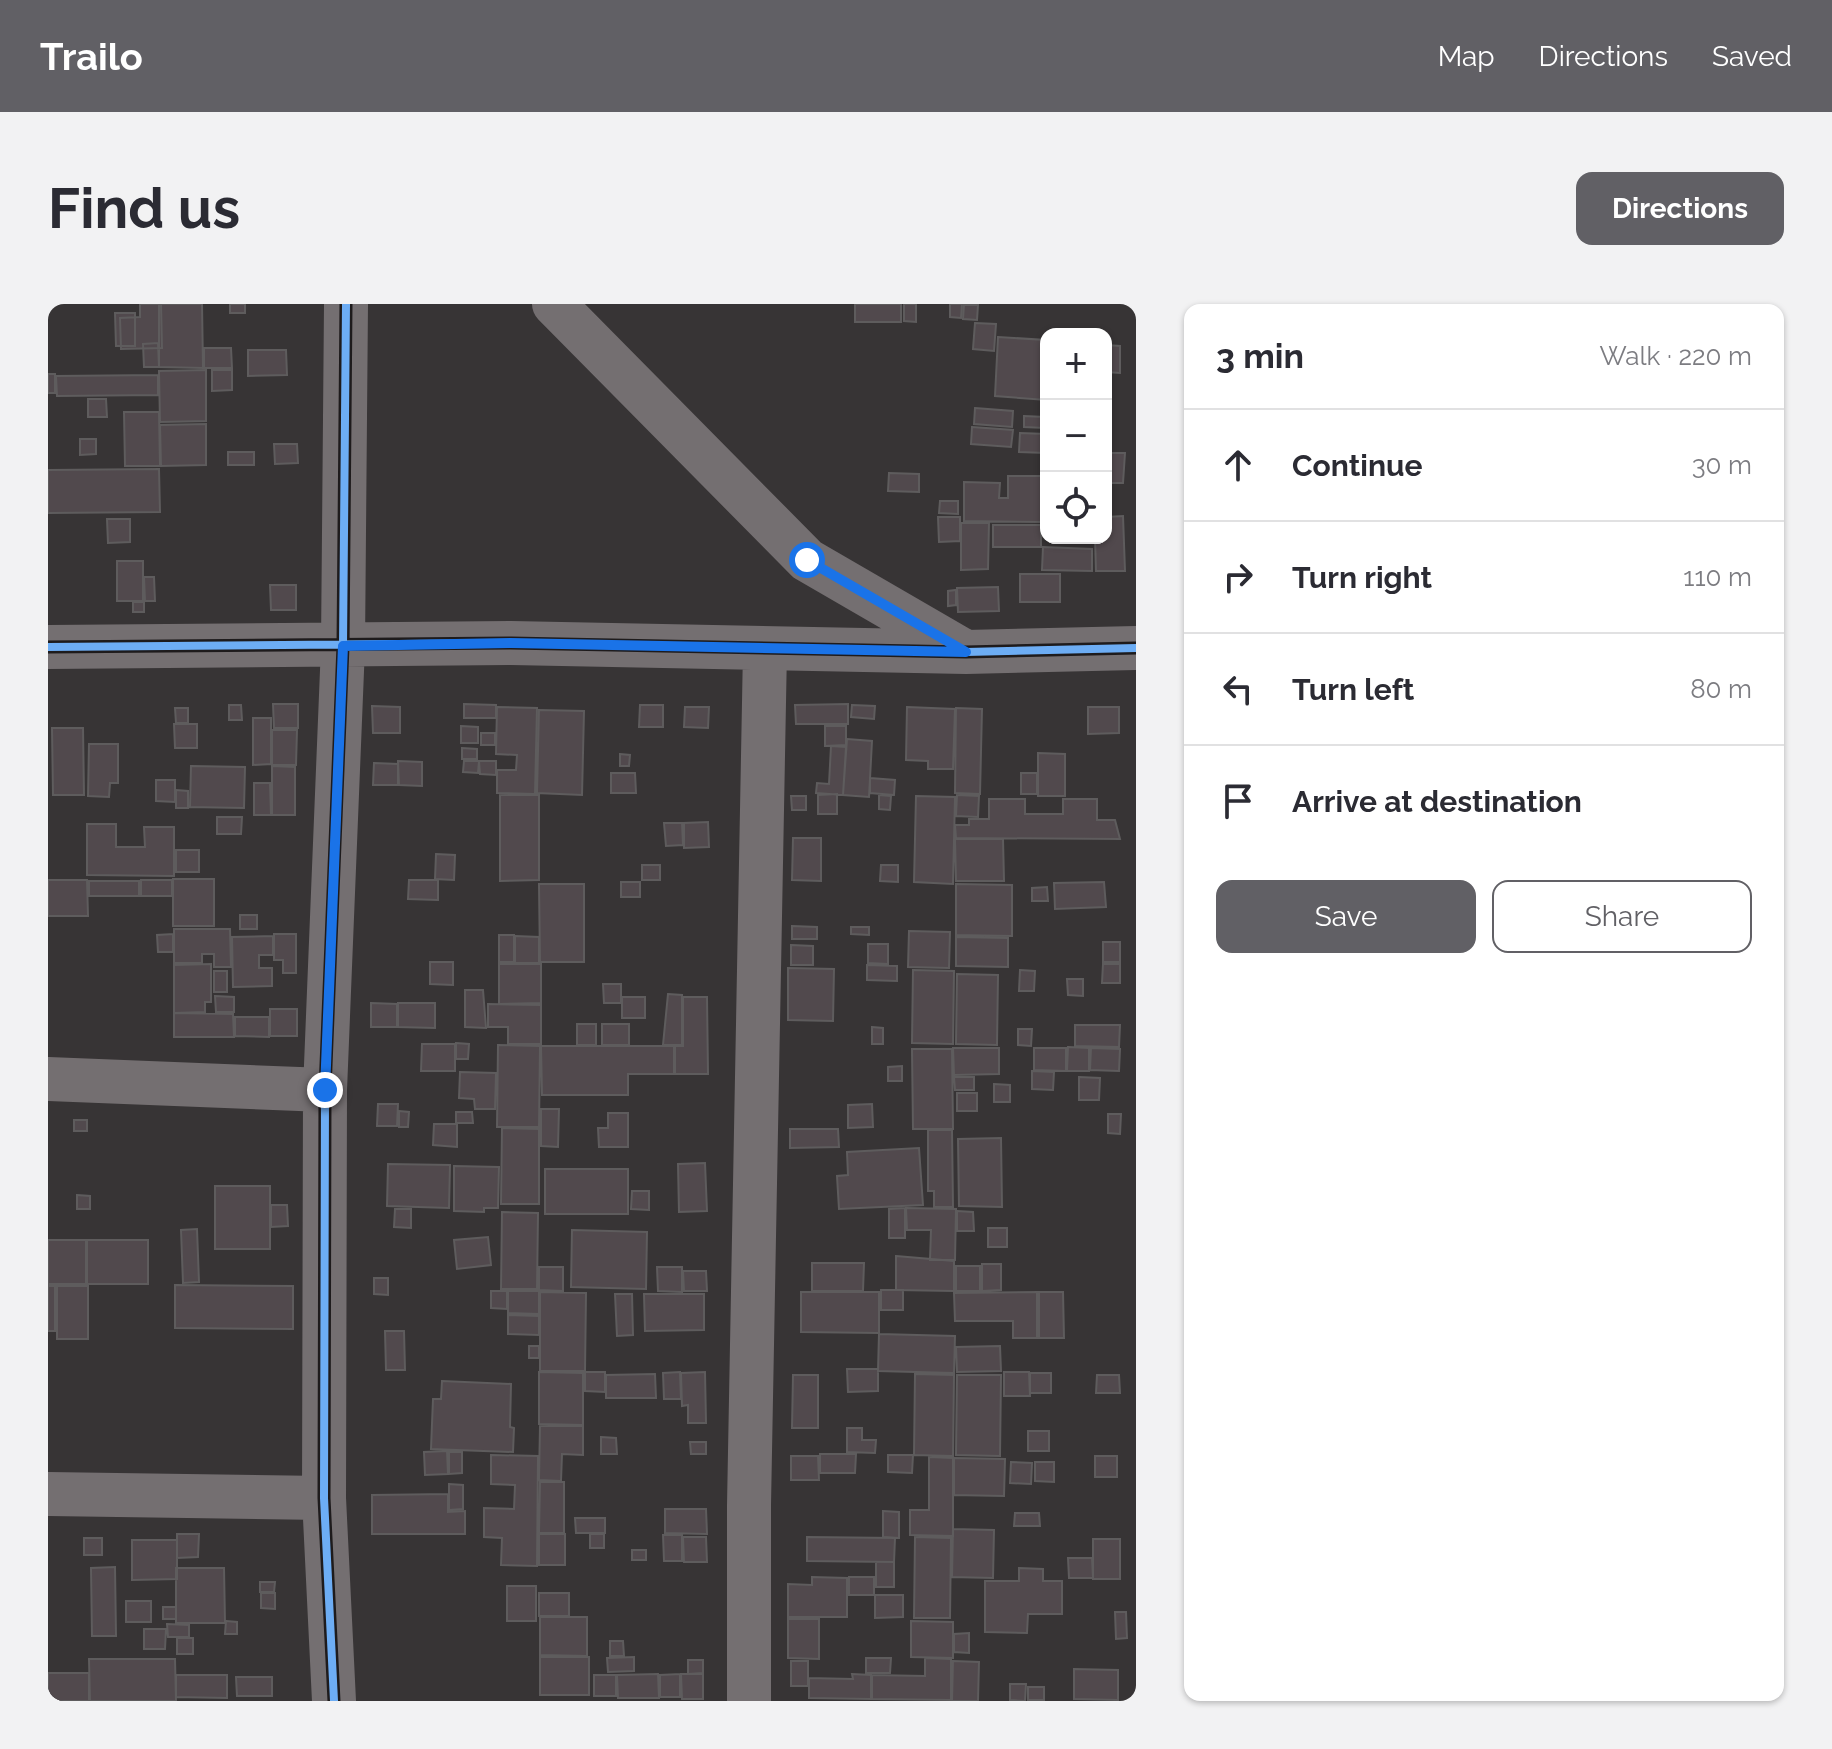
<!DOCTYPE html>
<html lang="en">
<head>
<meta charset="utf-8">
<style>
	body { margin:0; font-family:Raleway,sans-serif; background:#f2f2f3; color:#2b2b33 }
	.controls { position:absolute; right:24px; top:24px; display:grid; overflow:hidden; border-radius:16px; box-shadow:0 2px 6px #0004 }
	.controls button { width:72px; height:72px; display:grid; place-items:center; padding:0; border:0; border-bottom:2px solid #e1e1e2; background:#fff; color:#2b2b33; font:40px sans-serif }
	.stop { position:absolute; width:24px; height:24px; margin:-18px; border:6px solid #1a73e8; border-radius:50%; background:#fff }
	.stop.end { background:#1a73e8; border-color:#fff; box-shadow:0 2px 8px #0008 }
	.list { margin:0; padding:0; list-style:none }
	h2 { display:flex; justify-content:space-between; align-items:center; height:104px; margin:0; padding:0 32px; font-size:34px }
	h2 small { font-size:26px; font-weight:400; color:#7c7c81 }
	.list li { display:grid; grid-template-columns:52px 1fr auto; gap:24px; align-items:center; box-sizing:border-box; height:112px; padding:0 32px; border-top:2px solid #e1e1e2 }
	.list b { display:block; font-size:30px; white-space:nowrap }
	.list em { font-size:26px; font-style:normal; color:#7c7c81 }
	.actions { display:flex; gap:16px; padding:24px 32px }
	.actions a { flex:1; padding:18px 0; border:2px solid #616065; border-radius:16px; text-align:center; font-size:28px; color:#616065 }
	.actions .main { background:#616065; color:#fff }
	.icon { flex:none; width:44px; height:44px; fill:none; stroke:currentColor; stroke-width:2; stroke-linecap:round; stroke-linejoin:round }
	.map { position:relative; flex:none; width:1088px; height:1397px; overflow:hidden; border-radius:16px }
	header { display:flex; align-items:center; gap:48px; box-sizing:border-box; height:112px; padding:0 40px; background:#616065; color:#fff }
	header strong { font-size:38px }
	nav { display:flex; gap:44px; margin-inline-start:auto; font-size:28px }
	.intro { display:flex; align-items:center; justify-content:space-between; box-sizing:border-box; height:192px; padding:0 48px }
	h1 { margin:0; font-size:56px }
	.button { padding:20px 36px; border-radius:16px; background:#616065; color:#fff; font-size:28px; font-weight:700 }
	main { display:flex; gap:48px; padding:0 48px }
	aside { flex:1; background:#fff; border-radius:16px; box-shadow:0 2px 6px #0004 }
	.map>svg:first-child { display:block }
</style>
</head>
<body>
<header>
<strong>Trailo</strong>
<nav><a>Map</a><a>Directions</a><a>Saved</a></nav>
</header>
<div class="intro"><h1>Find us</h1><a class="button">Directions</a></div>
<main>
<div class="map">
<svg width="1088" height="1397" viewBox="0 0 1088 1397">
	<rect width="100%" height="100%" fill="#373435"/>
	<path fill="#51494d" stroke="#5e5c5d" stroke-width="2" d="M92 0H113L114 44 73 45 72 14 92 13Z
		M111 0H154L155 64 111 63Z
		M182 0H197V9H182Z
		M807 0H853V18H807Z
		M856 0H868V18L856 17Z
		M902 0H914L913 14 902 13Z
		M916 1H930L929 16 915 15Z
		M67 9H87V42H68Z
		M927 19 948 20 946 47 925 45Z
		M950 33 998 36V96L947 92Z
		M110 39 111 63H96L95 40Z
		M1058 41 1072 42V69L1058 68Z
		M156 44H183L184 64H156Z
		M200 46H238L239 71 200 72Z
		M158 66V117L112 118 111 67Z
		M164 66H184V86L164 87Z
		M0 70H7V89H0Z
		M110 71V91L9 92 8 72Z
		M40 95H58L59 113H40Z
		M927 104 965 107 964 123 926 120Z
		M76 108H111L112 162H77Z
		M976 112 997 113V124L976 123Z
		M158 120V161L113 162 112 121Z
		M924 123 965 126 963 143 923 140Z
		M972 129 998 130V149L971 148Z
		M32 135H48V150L32 151Z
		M226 140H249L250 159 227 160Z
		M180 148H206V161H180Z
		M1058 149H1077L1075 179H1058Z
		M111 165 112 208 0 209V166Z
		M841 169 871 170V188L840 187Z
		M960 172H998V218L916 217V178L952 179 951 194H960Z
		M892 197H910V210L891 209Z
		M1075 212 1077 267H1048L1047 234H1058V213Z
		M890 213H912V237L891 238Z
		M59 215H82V238L60 239Z
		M913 219H941L940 265 913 266Z
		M945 221H993V243H945Z
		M995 243 1044 245V267L994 266Z
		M69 257H95V297H69Z
		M972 270H1012V298H972Z
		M96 273H106L107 297H97Z
		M222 281H248V306H223Z
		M950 283 951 307 910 308 909 284Z
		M908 286V301L900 302V287Z
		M85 298H96V308H85Z
		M225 400H250V424H226Z
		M416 400 448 401V414H416Z
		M800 400V420H748L747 401Z
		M181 401H193L194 416H181Z
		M592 401H615V423H591Z
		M804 401 827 402 826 415 803 413Z
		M324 402 352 403V429H325Z
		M449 403 489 404 487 490 449 489V466H468L469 451 448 450Z
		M637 403H661L660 424 636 423Z
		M859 403 907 405 905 465H880V457L858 456Z
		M1040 403H1071V429L1040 430Z
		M127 404H140V419H128Z
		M908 404 934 405 932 490 907 489Z
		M491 406 536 407 534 491 489 489Z
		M205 414H223V460L205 461Z
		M126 420H149V444H127Z
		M413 422 430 423V439H413Z
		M777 422H798V441L777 442Z
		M4 424H35L36 491H5Z
		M224 426H249L248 461H224Z
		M433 429H447V441H433Z
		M799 435 824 437 821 493 795 491Z
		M41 440H70V479H62L61 493 40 492Z
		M783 442 798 443 795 491 768 489 769 479 781 480Z
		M414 444 429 445V455H414Z
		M990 449 1017 450V492H990Z
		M572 450 582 451 581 462H572Z
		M350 457 374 458V482L351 481Z
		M416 457H431L430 469 415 468Z
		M431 457H448V471L432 470Z
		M326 459 350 460V481H325Z
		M143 462 197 463 196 504 142 503Z
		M224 462 247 463V511H224Z
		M563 469H587L588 489H563Z
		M973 469H989V490H973Z
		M822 474 847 476 846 491 822 489Z
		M108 476H127V498L108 497Z
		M206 479H222L223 511H206Z
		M128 486 140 487V504H128Z
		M789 490V510H770V491Z
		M452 491H491V576L452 577Z
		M831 491 843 492 842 506 831 505Z
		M909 491 931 492 930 513 908 512Z
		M743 492H758V506H744Z
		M868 492 907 493 905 580 866 578Z
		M941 495H977V510H1015V495H1049V516H1067L1072 535 908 534 907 521H921V515H941Z
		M169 513H194L193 530H169Z
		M660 518 661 543 636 544V519Z
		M616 519H634L635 541 618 542Z
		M39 520H68V543H97L96 523H126V572L39 571Z
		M745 534H773V577L744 576Z
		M907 535H955L956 577H908Z
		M128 546H151V568H128Z
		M388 550 407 551 406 576 387 575Z
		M594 561H612V576H594Z
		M833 561H850V578L832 577Z
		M125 575H166V622H125Z
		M0 576H39L40 612H0Z
		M93 576H124V592H93Z
		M361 576H390V596L360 595Z
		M41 577H91V592H41Z
		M573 578H592V593H573Z
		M1056 578 1058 603 1007 605 1006 579Z
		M491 580H536V658H492Z
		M908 580 964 581V632L908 631Z
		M999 583 1000 597H984V584Z
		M192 611H209V625H192Z
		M744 622 769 623V635H744Z
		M803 623H821V631L803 630Z
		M126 625H182L183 663H166V650H154V659H126Z
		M861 627 902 628 901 664 860 663Z
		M125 630V648H110L109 631Z
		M226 630H248V669H235V656H226Z
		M451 631H466V658H451Z
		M225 632V651H211V664H224V682L185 683 184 633Z
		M467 632 491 633V659H467Z
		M908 633 960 634V663L908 662Z
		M1055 638H1072V658H1055Z
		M820 640H840V660L820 659Z
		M743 641 765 642V661H743Z
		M382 658H405V681L382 680Z
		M163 660V698H157V708L126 709V661Z
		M451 660H493V699L451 700Z
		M1055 660H1072V679H1054Z
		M819 661 849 662V677L819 676Z
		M740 664 786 665 785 717 740 716Z
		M865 666 906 667 905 740 864 739Z
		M972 666 987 667 986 687H971Z
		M166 667H179V688H166Z
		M909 670 950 671 949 741 908 740Z
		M1019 675H1035V692L1020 691Z
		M555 680H573V699H556Z
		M417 686H435L438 724 417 723Z
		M620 690 634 691V741H615Z
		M167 692 186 693V708H168Z
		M574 693H597V714H574Z
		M635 693H659L660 770H627V742H635Z
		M323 699 349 700V723H323Z
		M350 699H387V724L350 723Z
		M440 700 493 701V740H460V723H440Z
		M222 705H249V732H222Z
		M126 709 185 710 186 733H126Z
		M187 713H221V733L187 732Z
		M529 720H548V741H529Z
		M554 720H581V741H554Z
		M1027 721H1072L1071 743 1027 742Z
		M824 723 835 724V740H824Z
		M970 725H984L983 742 970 741Z
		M408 739 421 740 420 755H408Z
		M374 740H407V767H373Z
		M450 741 492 742 491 823H449Z
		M493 742H626V770H580V791H494Z
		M1020 743 1041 744V767H1019Z
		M905 744H951V770L906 771Z
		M986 744H1018V767L986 766Z
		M1043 744 1072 745 1071 767 1042 766Z
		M864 745H904L905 825H865Z
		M854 762V777H840V763Z
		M984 767 1006 768 1005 786 984 785Z
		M412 768 448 769 447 805H427L426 795 411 794Z
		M906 773H926V786H907Z
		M1031 773 1052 774 1051 796H1031Z
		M946 780 962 781V798H946Z
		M909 789H929V807H909Z
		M330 800H350L349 822H329Z
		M824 800 825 823 800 824V801Z
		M493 805H511L510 843 493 842Z
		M351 807 361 808 360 823H351Z
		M408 808H424L425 819H408Z
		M560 809H580V843H551L550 824H560Z
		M1060 810H1073L1072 830 1060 829Z
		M26 816H39V827H26Z
		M386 820H409V843L385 841Z
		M454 824 491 825V900H453Z
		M742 825H790L791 843 742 844Z
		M880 826H904L905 903H886V887H880Z
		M953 834 954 903 911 902 910 835Z
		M871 844 875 901 791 905 789 872 800 871 799 848Z
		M657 859 659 907 631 908 630 860Z
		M340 860 402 861 401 904 339 902Z
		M406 862 451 863 450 904H436V908L406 907Z
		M497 865H580V910H497Z
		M167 882H222V945H167Z
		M584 887H601V906L583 905Z
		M29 891 42 892V905H29Z
		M223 901H239L240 922 223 923Z
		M857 904V934H841V905Z
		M858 904 908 905 907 956H882L883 926H859Z
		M347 905H363V924L346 923Z
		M909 907 925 908 926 927H909Z
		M454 908 490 909 489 985H453Z
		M940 924H959V943H940Z
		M149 925 151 978 135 979 133 926Z
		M524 926 599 928 598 985 523 983Z
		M440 933 443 961 409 965 406 936Z
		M0 936H38V980H0Z
		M39 936H100V980H39Z
		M848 952 906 957V987L848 986Z
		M764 959H816L815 987H764Z
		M934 960H953V986L934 987Z
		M908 962H932V987H908Z
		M491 963H515V987L491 986Z
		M609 963H634V988L610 987Z
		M635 967H658L659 987H636Z
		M326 974H340V991L326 990Z
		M127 981 245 982V1025L127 1024Z
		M0 982H7V1027H0Z
		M9 982H40V1035H9Z
		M833 986H855V1006H833Z
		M443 987H459V1005L443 1004Z
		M460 987H491V1010L460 1009Z
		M492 988 538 989 537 1067H492Z
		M753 988H831V1029L753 1028Z
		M989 988V1034H965V1017H907L906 989Z
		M991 988H1015L1016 1034H991Z
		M567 990H584L585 1031 569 1032Z
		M596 990H656V1026L597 1027Z
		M460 1011 491 1012V1031L460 1030Z
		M337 1027H356L357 1066H338Z
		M831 1030 907 1032 906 1069 830 1067Z
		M481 1042H491V1054H481Z
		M952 1042 953 1067 909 1068 908 1043Z
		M799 1065H830V1087L800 1088Z
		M491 1068 535 1069V1121L491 1120Z
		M537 1068H557V1088L537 1087Z
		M632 1068 633 1095H616L615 1069Z
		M657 1068 658 1119H640V1101L634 1102 633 1069Z
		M956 1068H981L982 1092H956Z
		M982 1069H1003V1089H982Z
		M607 1070 608 1094H558V1071Z
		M867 1070 906 1071 905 1152 866 1151Z
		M745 1071H770V1124H744Z
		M909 1071H953L952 1152 908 1151Z
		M1049 1071H1071L1072 1089H1048Z
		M394 1077 463 1080 462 1123 466 1124 465 1148 383 1145 385 1095H393Z
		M492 1122H535V1151L514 1150 513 1177 491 1176Z
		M799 1124H814V1136H828L827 1149 799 1148Z
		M980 1127H1001V1147H980Z
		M553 1133 568 1134 569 1150H553Z
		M642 1138H658V1150H643Z
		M399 1147 400 1170 377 1171 376 1148Z
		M401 1148H414V1169L401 1170Z
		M772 1150H808L807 1169H772Z
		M443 1151 490 1152 489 1262 453 1261 454 1234 436 1233V1204L466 1205 467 1181 443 1180Z
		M840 1151H865L864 1169 840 1168Z
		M743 1152H770L771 1176H743Z
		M1047 1152H1069V1173H1047Z
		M881 1153 905 1154V1232L862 1231V1206H881Z
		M906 1154 957 1155 956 1192 906 1191Z
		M963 1158 984 1159 983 1180 962 1179Z
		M987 1158H1006V1178L987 1177Z
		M492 1178H516V1229H491Z
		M401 1180 415 1181V1205L401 1206Z
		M400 1190V1208L417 1207V1230H324V1191Z
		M617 1205H658L659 1230 617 1229Z
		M835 1207 851 1208V1234L835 1233Z
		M967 1209H991L992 1222H966Z
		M527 1214H557V1229H528Z
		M905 1225 946 1226 945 1274 904 1273Z
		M129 1230H151L150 1253 129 1254Z
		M491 1230H517V1261H491Z
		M542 1230H556V1244H542Z
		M615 1231H634V1257H616Z
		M635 1233H658L659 1258H636Z
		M759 1233 847 1234 846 1258 759 1257Z
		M867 1233 903 1234 902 1314H866Z
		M36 1234H54V1251H36Z
		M1045 1235H1072V1275H1045Z
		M84 1236H129V1275L84 1276Z
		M584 1246H598V1256H584Z
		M1020 1254H1044L1045 1274H1021Z
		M828 1258H846V1283H828Z
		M67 1263 68 1332H44L43 1264Z
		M128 1264H176L177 1319H128Z
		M971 1264 995 1265V1277H1014V1310H980L979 1329 937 1328V1277H971Z
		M764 1273 799 1274V1313H740V1280L764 1281Z
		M801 1273H826V1291H801Z
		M212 1278H227L226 1288H212Z
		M459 1282H488V1317H459Z
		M213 1289H227V1305L213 1304Z
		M491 1289H521V1312H491Z
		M827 1291H855V1313L827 1314Z
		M78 1297H103V1318H78Z
		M115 1303H128V1315H115Z
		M1067 1308H1078L1079 1334 1068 1335Z
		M492 1313H539V1352L492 1351Z
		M740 1315H771V1355L740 1354Z
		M178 1317 189 1318V1330H177Z
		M863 1317 905 1318V1354L863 1353Z
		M119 1320 141 1321V1333H120Z
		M96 1325H118L117 1345H96Z
		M921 1329V1349L906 1348V1330Z
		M129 1334H145V1350H129Z
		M562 1337H575L576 1352H562Z
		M492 1353H541V1391H492Z
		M586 1353V1367L560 1368 559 1354Z
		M818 1354H843L842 1369H818Z
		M877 1354 903 1355V1396L824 1395V1371L877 1372Z
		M41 1355H127L128 1397H42Z
		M640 1356H655V1369L640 1370Z
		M743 1357H760V1382H743Z
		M905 1357 931 1358 930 1397H904Z
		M1026 1365 1070 1366V1396L1026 1395Z
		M0 1369H41V1397H0Z
		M610 1370 611 1394H570L569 1371Z
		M632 1370V1393H612V1371Z
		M633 1370H655V1395H634Z
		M804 1370 823 1371V1395L761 1394V1374L805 1375Z
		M128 1371H179V1394L128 1393Z
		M546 1371H568V1392H546Z
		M188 1373H224V1392H189Z
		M962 1380H978L977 1397 962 1396Z
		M980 1383H996V1396H980Z"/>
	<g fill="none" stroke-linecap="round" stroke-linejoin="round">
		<path stroke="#746f71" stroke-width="44" d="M506 0 759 256 916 347
			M0 343 463 339 918 348 1088 344
			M0 775 277 786
			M0 1190 276 1194
			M286 1397 276 1194 277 786 295 342 298 0
			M701 1397V1201L717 345"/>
		<defs>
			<path id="cycleway" d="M0 343 463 339 918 348 1088 344
				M286 1397 276 1194 277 786 295 342 298 0"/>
		</defs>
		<use href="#cycleway" stroke="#1e1b1c" stroke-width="13"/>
		<use href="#cycleway" stroke="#6dadf4" stroke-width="8"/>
	</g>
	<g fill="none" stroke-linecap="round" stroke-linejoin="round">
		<path stroke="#1a73e8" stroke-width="10" d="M277 786 295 342 463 339 918 348 759 256"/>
	</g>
</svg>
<div class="controls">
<button>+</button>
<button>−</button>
<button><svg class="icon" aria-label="locate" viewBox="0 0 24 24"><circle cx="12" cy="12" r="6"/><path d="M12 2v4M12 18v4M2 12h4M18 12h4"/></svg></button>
</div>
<div class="stop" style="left:759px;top:256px"></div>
<div class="stop end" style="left:277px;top:786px"></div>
</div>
<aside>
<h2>3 min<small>Walk · 220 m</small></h2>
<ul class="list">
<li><svg class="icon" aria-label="ahead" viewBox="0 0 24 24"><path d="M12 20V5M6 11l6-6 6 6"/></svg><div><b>Continue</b></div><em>30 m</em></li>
<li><svg class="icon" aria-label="right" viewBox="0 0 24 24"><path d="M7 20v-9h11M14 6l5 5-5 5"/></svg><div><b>Turn right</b></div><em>110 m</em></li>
<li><svg class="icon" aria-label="left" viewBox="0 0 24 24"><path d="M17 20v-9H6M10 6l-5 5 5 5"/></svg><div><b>Turn left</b></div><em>80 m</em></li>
<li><svg class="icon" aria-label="arrive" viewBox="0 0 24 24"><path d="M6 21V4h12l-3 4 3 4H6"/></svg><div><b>Arrive at destination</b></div></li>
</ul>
<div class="actions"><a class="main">Save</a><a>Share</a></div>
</aside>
</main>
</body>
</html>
